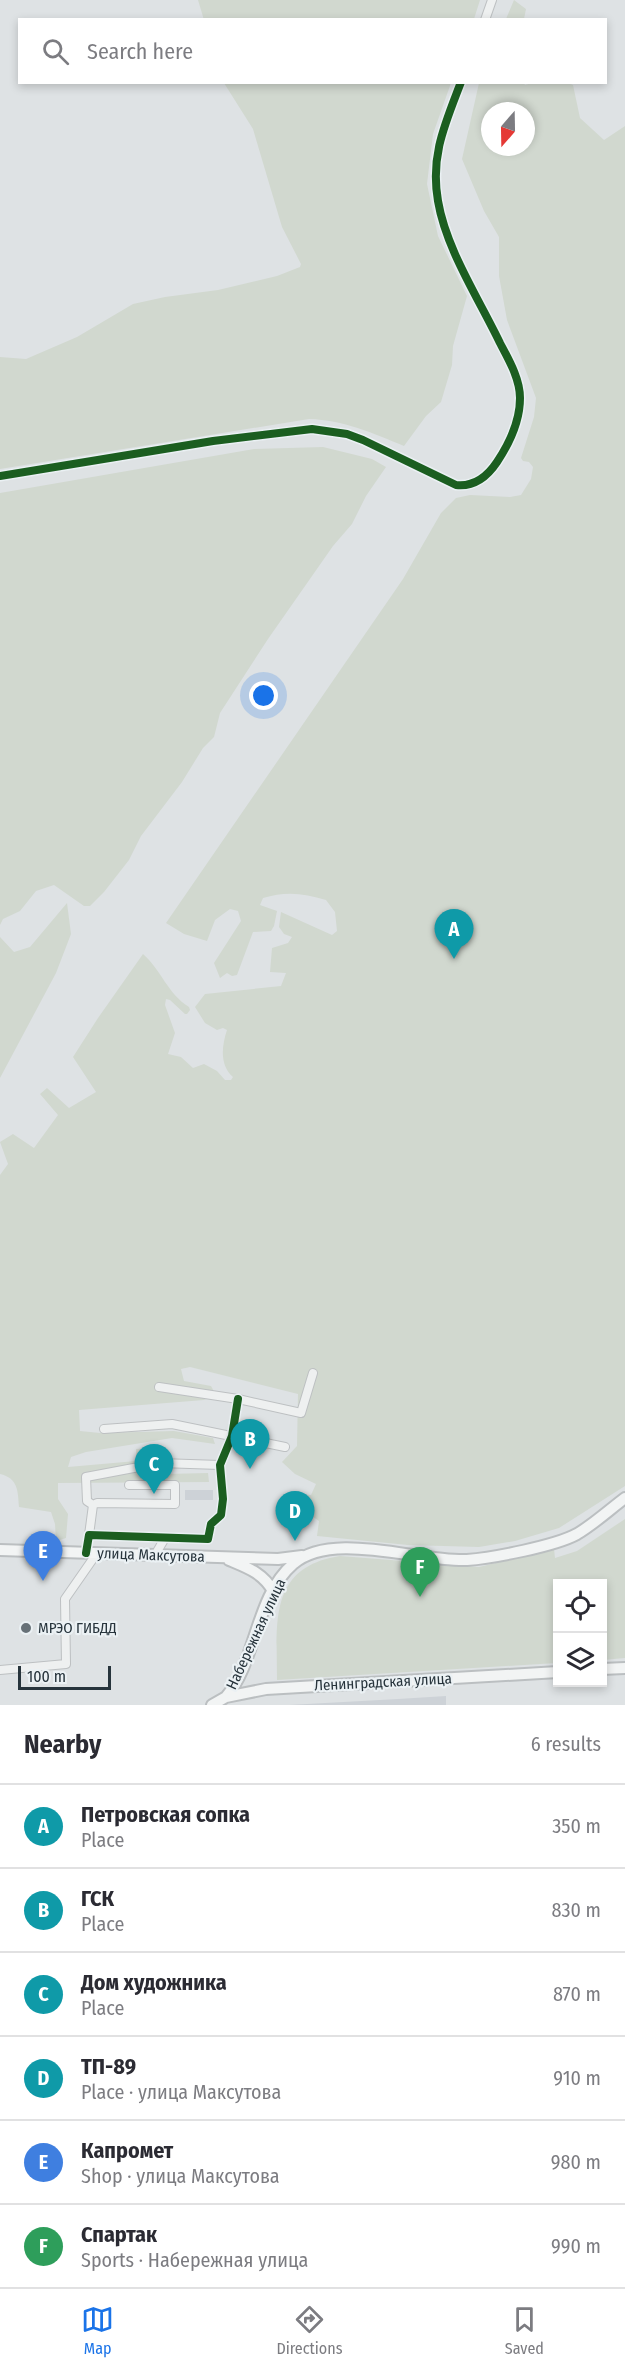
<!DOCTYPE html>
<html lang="en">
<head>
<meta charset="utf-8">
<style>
	body { margin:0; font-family:"Fira Sans Condensed",sans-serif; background:#f7f7f7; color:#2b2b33 }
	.controls { position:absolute; right:18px; bottom:18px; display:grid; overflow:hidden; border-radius:0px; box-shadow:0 3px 9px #0003 }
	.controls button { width:54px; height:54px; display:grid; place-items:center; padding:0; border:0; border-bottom:2px solid #e1e1e2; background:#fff; color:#2b2b33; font:30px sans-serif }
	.compass { position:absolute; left:481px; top:102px; width:54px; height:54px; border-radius:50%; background:#fff; box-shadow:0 3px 9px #0003; rotate:200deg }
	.scale { position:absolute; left:18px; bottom:15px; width:93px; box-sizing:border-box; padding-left:6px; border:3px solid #27343c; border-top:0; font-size:16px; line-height:21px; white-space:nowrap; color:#27343c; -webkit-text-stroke:4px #ebf1f4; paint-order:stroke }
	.you { position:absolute; left:264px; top:696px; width:21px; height:21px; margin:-15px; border:4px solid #fff; border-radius:50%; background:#1a73e8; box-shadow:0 0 0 9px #1a73e833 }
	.badge { display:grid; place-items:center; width:39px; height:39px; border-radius:50%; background:#1a73e8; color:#fff; font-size:20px; font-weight:700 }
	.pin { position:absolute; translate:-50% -50px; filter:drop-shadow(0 2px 3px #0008) }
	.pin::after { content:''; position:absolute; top:32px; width:21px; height:18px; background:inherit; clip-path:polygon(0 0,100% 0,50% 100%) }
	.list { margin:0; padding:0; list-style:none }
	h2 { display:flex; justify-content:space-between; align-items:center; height:78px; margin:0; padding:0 24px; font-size:26px }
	h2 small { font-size:20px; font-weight:400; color:#7c7c81 }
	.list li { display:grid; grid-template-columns:39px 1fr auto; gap:18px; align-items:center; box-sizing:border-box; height:84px; padding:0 24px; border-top:2px solid #e1e1e2 }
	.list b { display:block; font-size:22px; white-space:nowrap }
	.list p { margin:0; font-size:20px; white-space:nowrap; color:#7c7c81 }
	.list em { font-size:20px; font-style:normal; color:#7c7c81 }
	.icon { flex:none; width:33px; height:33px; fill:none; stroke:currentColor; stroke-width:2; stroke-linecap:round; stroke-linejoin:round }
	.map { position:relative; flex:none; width:625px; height:1705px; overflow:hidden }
	.search { position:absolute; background:#fff; box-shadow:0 3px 9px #0003; left:18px; right:18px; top:18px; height:66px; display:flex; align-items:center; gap:15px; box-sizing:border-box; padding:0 21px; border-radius:0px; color:#7c7c81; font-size:22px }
	.sheet { height:582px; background:#fff }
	nav { display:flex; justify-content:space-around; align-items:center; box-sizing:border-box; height:84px; border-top:2px solid #e1e1e2; background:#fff; font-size:16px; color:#7c7c81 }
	nav a { display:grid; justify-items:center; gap:3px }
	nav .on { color:#1a73e8 }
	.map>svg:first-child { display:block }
</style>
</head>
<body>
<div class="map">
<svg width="625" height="1705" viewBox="0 0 625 1705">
	<rect width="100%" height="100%" fill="#dee2e4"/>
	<path fill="#cdd2d7" d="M185 1490H213V1500H185Z
		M446 1696V1705H289L398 1699Z"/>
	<path fill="#d1d8cf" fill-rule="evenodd" d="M198 0H480L474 19 204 20Z
		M514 0 526 9 524 19H506Z
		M565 82 573 85 580 118 604 140 625 126V1486L559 1528 515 1541 479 1547 408 1545 317 1536 319 1521 292 1502 294 1494 311 1495 316 1484 295 1474 282 1462 297 1446 298 1394 190 1367 181 1369 184 1381 211 1386 216 1395 204 1400 79 1410 80 1431 100 1433 174 1431 213 1438 215 1444 172 1438 86 1452 71 1457 68 1467 136 1461 165 1474 208 1473 209 1482 58 1483V1499L68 1514 66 1538 56 1541 55 1524 51 1512 19 1507C18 1491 18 1478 0 1474V1175L8 1164 0 1142 13 1134 34 1148 58 1115 40 1094 47 1088 69 1108 96 1092 73 1057 98 1018 143 954C162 971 167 993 189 1007L190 1010 187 1014H185L170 1000 166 999 165 1005 175 1033 168 1054 181 1057 193 1068 204 1064 217 1071 225 1080H231L233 1077C219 1065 222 1045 227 1030L223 1028 217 1030 205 1023 195 1007 205 994 281 986 286 973 270 972 272 948 288 943 292 937 284 934 279 927 281 912 332 935 337 931 335 912 326 900C304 893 285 891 263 898L260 905 277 911 274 926 271 931 253 932 237 975 232 976 227 973 220 978 214 963 241 921 238 911 230 909 215 920 207 941 184 934 166 923 403 579 441 513 456 498 470 495 510 497 521 495 531 479 533 467 529 462 523 461 521 458 534 417 536 398 507 320 499 276V237L484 211 462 159 479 83H524L525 85 532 83ZM490 111H526V147H490Z
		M224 83H451L433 134 427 184 438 236 467 296 453 346 452 365 441 402 426 416 404 446C373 433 343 420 309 419L0 469V357L26 359 77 337 133 304 165 297 218 290 277 276 300 267 301 264 282 227 253 129Z
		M323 447 372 459 386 467 366 496 352 524 333 546 268 639 220 713 214 737 203 748 182 782 141 836 129 860 104 892 90 906H84L54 885 36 891 20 911 3 919 0 925V493L254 449Z
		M67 903 71 934 56 973 0 1078V937L14 952 30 947Z
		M151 1448 152 1459 136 1460V1449Z
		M625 1519V1658L603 1660 602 1584H558L557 1663 277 1680C277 1623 268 1567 340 1556L479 1567 554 1549 555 1558 577 1551Z"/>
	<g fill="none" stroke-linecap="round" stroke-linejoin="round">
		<defs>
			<path id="minor" d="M485 20 492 0
				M0 476 213 441 312 429 347 434 363 440 456 485C474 487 487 477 497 462 509 444 520 420 520 398 520 379 509 360 500 343 479 299 446 249 438 201 430 156 445 124 461 82
				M159 1387 238 1399 301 1413 313 1373
				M104 1429 172 1424 285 1447
				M93 1505 97 1503 175 1504V1485H129
				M89 1535 93 1505 87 1501 86 1477 160 1463 220 1465
				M86 1553 89 1535 208 1539 211 1524 221 1515 223 1499 220 1465 232 1436 238 1399
				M155 1555 165 1538
				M0 1670 66 1664 65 1599 97 1553"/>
			<path id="major" d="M0 1550 278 1559 302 1556
				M229 1560C248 1568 263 1573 273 1591
				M602 1669 625 1668
				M226 1697C257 1660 255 1597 293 1564 332 1530 418 1562 467 1560 493 1558 555 1546 577 1534 594 1524 609 1510 625 1498
				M212 1705 226 1697 266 1689 558 1672"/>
		</defs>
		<use href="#minor" stroke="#bdc0c2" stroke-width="10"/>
		<use href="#major" stroke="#bbbfc1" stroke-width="14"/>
		<use href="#minor" stroke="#eef0f0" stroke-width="8"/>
		<use href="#major" stroke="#f2f4f4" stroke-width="10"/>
		<defs>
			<path id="cycleway" d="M0 476 213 441 312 429 347 434 363 440 456 485C474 487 487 477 497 462 509 444 520 420 520 398 520 379 509 360 500 343 479 299 446 249 438 201 430 156 445 124 461 82
				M86 1553 89 1535 208 1539 211 1524 221 1515 223 1499 220 1465 232 1436 238 1399"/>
		</defs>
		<use href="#cycleway" stroke="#ebf1f4" stroke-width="11"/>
		<use href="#cycleway" stroke="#1b5e20" stroke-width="8"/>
	</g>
	<circle fill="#677177" stroke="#ebf1f4" stroke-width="2" cx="26" cy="1628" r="6"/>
	<g text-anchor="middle" stroke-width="4.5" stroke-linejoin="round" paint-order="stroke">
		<g font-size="15" fill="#27343c" stroke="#ebf1f4">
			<text transform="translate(151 1555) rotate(2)" y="5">улица Максутова</text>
			<text transform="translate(256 1634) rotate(-65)" y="5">Набережная улица</text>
			<text transform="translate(383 1682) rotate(-3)" y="5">Ленинградская улица</text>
		</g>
		<g font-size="15" fill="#27343c" stroke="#ebf1f4" text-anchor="start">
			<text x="38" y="1633">МРЭО ГИБДД</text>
		</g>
	</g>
</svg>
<div class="controls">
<button><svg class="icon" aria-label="locate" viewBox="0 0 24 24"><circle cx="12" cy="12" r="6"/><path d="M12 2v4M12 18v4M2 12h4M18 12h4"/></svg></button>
<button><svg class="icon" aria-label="layers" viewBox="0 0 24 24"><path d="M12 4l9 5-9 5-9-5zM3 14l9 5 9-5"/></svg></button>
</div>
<svg class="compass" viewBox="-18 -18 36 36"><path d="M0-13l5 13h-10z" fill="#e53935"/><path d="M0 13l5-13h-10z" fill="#7c7c81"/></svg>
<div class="scale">100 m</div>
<div class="you"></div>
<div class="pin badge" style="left:454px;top:959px;background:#0f9aa8">A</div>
<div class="pin badge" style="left:250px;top:1469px;background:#0f9aa8">B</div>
<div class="pin badge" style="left:154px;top:1494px;background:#0f9aa8">C</div>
<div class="pin badge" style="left:295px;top:1541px;background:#0f9aa8">D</div>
<div class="pin badge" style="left:43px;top:1581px;background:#3f7fe0">E</div>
<div class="pin badge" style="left:420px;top:1597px;background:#2e9e5b">F</div>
<div class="search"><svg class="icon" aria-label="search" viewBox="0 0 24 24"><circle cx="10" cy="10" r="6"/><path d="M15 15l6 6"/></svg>Search here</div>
</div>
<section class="sheet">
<h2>Nearby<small>6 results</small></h2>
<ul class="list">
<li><span class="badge" style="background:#0f9aa8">A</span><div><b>Петровская сопка</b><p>Place</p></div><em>350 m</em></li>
<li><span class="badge" style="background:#0f9aa8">B</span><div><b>ГСК</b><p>Place</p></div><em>830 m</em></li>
<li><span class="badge" style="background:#0f9aa8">C</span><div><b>Дом художника</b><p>Place</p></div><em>870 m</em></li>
<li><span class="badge" style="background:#0f9aa8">D</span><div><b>ТП-89</b><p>Place · улица Максутова</p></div><em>910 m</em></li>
<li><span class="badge" style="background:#3f7fe0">E</span><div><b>Капромет</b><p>Shop · улица Максутова</p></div><em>980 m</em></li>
<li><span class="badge" style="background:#2e9e5b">F</span><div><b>Спартак</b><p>Sports · Набережная улица</p></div><em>990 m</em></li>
</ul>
</section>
<nav>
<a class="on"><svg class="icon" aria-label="map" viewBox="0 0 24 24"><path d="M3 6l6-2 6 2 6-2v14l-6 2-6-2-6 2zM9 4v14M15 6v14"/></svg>Map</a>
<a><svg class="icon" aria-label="directions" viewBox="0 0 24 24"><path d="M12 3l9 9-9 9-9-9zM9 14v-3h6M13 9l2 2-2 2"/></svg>Directions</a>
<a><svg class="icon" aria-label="saved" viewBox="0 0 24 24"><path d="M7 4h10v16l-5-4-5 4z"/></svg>Saved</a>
</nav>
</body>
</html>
